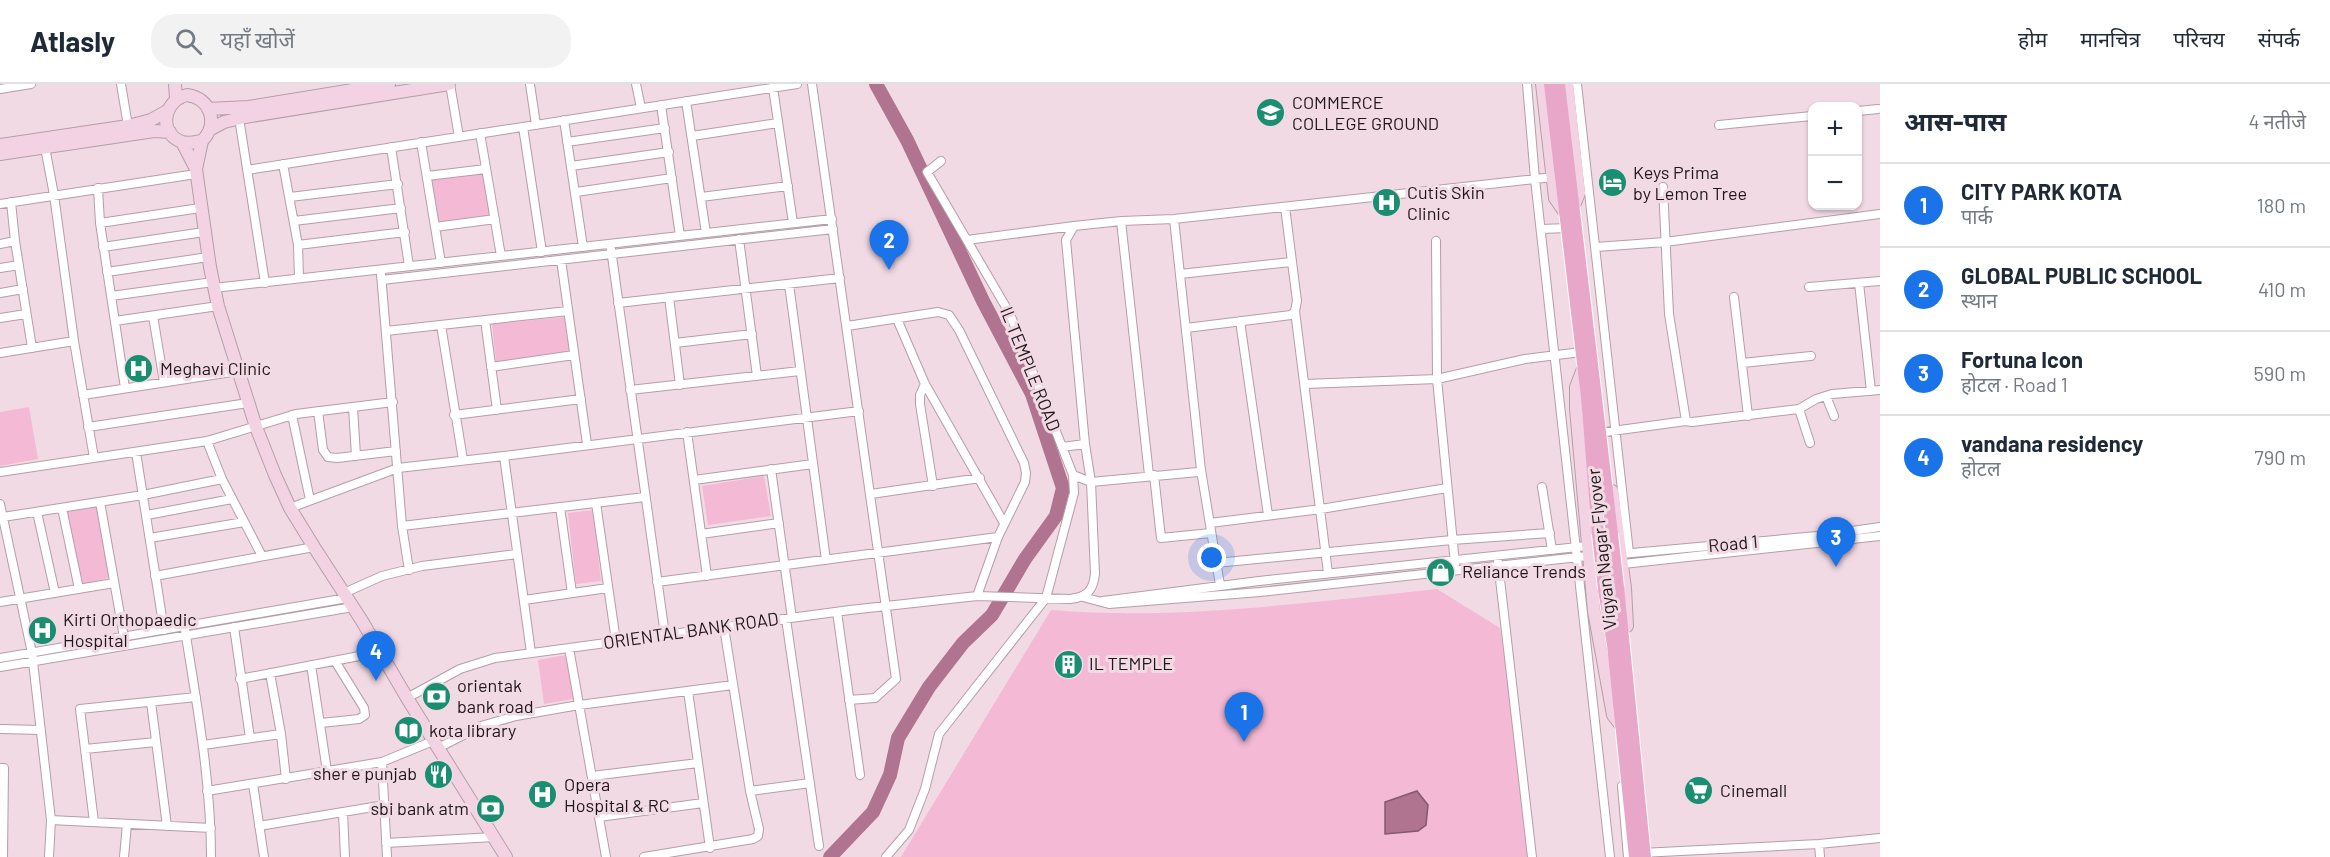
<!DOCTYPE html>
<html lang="hi">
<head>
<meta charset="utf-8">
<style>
	body { margin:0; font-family:Barlow,"Noto Sans Devanagari",sans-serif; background:#f2f2f3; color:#1f2937 }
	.controls { position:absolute; right:18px; top:18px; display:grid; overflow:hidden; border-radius:12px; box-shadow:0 2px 4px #0004 }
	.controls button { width:54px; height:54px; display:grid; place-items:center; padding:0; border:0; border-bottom:2px solid #e0e1e3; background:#fff; color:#1f2937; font:30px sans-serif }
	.you { position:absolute; left:1212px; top:474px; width:21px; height:21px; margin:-15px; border:4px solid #fff; border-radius:50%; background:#1a73e8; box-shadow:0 0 0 9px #1a73e833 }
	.badge { display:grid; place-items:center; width:39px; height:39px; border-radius:50%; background:#1a73e8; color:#fff; font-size:20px; font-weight:700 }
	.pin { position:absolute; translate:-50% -50px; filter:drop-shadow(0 2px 3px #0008) }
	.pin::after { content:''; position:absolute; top:32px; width:21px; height:18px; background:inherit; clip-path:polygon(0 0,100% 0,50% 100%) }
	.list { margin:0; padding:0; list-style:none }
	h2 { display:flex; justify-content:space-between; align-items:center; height:78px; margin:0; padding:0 24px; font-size:26px }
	h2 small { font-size:20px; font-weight:400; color:#747a83 }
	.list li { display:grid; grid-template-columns:39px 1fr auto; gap:18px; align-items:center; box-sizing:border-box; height:84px; padding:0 24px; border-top:2px solid #e0e1e3 }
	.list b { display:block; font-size:22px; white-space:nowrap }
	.list p { margin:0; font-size:20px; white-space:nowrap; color:#747a83 }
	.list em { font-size:20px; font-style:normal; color:#747a83 }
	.icon { flex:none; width:33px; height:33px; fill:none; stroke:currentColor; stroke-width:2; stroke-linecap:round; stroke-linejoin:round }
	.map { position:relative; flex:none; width:1880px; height:773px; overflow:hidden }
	header { display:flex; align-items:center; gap:36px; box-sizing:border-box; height:84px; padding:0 30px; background:#fff; border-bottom:2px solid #e0e1e3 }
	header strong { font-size:28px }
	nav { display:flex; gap:33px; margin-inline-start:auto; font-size:21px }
	.search { width:420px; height:54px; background:#f2f2f3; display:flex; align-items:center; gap:15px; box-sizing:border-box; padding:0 21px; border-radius:24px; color:#747a83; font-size:22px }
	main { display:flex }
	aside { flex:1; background:#fff }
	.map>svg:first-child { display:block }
</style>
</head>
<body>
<header>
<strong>Atlasly</strong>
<div class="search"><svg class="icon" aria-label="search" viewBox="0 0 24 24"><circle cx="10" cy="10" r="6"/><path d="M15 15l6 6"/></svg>यहाँ खोजें</div>
<nav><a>होम</a><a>मानचित्र</a><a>परिचय</a><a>संपर्क</a></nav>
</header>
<main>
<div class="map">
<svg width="1880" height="773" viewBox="0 0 1880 773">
	<rect width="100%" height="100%" fill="#f2dae4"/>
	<path fill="#f4b9d4" d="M484 88 491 132 439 140 432 96Z
		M565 233 569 267 496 278 492 240Z
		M29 323 38 375 0 382V328Z
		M764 392 771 432 708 441 702 402Z
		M97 422 109 494 82 500 66 427Z
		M593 426 601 497 576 500 568 429Z
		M1437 505 1500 544 1536 773H901L1051 526C1179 537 1310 518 1437 505Z
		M566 571 573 615 544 620 538 576Z"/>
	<path fill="#b07490" stroke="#84586d" stroke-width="1.5" d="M1417 707 1428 721 1426 741 1418 747 1385 750V718Z"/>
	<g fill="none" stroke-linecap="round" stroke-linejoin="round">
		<path stroke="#b07490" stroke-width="14" d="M830 773 873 728 890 691 898 654 929 603 963 559 992 531 1025 475 1056 432 1063 404 1032 310 983 217 907 56 876 0"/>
		<defs>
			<path id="street" d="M121 0 128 42
				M450 0 459 53
				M530 0 536 41
				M636 0 641 24
				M812 0 896 595 875 614 849 616
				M1527 0 1535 95 1610 773
				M1577 0 1629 469
				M773 4 793 139
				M0 5 31 0
				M686 17 706 149
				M661 21 680 152
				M1858 27 1878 25
				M239 34 265 199
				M564 36 583 163
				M1719 41 1812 32
				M523 43 542 168
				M480 49 501 172
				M692 52 778 39
				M44 58 54 111 74 257 94 374
				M421 58 441 179
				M567 58 665 44
				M391 63 409 182
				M283 80 298 161 299 194
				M571 82 669 68
				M247 86 797 0
				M427 92 486 85
				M1663 103 1669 230 1686 337 1692 338 1799 325 1816 315 1832 310 1880 306
				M98 104 100 139 125 304
				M576 108 672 94
				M290 113 398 100
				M701 113 788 102
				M11 118 15 157 32 264
				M0 120 196 90
				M294 137 401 124
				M1121 137 1149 391
				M100 139 200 124
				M435 143 495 135
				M1541 145 1568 144
				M739 155 757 292
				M967 156 1074 142
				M1436 157 1437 295 1455 480
				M0 160 15 157
				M298 161 405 148
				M103 163 204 148
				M1596 163 1665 158 1880 130
				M611 165 665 551
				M561 176 587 360
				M0 184 19 181
				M107 188 208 173
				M381 190 402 442 409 486
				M1180 190 1291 178
				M382 196 833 145
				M1859 199 1871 307
				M789 200 826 476
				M1809 203 1880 197
				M214 204 832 135
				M0 209 23 205
				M111 212 213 198
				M669 213 680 301
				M1734 213 1748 332
				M618 219 840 194
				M1295 227 1328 489
				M153 232 164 298
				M0 234 26 230
				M897 235 925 300 1004 439
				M485 236 497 326
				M115 237 218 222
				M1240 237 1268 431
				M441 241 463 376
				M847 242 938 228 949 231 959 246 1024 379 1026 389 1025 398 998 453 977 512
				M1186 244 1291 231 1295 227 1297 217 1285 123
				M386 247 568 227
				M675 259 752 250
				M0 269 74 257
				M1742 279 1811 272
				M491 283 574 271
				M925 300 920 311V320L933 402
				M1305 300 1437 295 1525 275 1581 268
				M630 306 800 287
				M83 311 238 287
				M1826 312 1834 332
				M353 323 356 372
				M1799 325 1810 359
				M318 327 323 366 328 373 337 374 396 367
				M292 331 310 416
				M454 331 581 315
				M88 343 248 319
				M687 348 707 492
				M1605 348 1686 337
				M207 357 222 395 262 472
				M1062 363 1085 360
				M136 368 164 546
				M504 372 531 569
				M771 385 792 534
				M1201 386 1220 501
				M0 388 207 357 296 330 393 318
				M1073 391 1091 398 1198 388 1201 386 1174 135
				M1154 391 1161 454 1211 449
				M694 396 813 380
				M1542 403 1552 466
				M871 410 980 394
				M100 418 124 553
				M596 419 616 557
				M0 420 32 569 51 736 49 773
				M560 423 572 509
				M62 424 79 505
				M290 424 398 384 504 372 859 327
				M37 428 55 509
				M147 431 232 415
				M3 433 143 411 222 395
				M1210 439 1321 425 1447 404
				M402 442 645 413
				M701 450 779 439
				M150 454 244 438
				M1498 478 1532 773
				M1216 479 1452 456 1550 449
				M155 492 314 463
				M657 498 998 453
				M344 509 382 492 422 482 517 470
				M1083 513 1109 520 1260 508 1588 472 1623 480 1880 452
				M524 516 608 504
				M1103 517 1259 497 1587 462 1621 470 1817 452 1880 443
				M0 518 114 499
				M837 528 860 691
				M786 535 819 762
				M234 543 250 654
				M185 546C197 621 211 697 211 773
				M569 564 606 773
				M0 574 347 514
				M311 581 327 687
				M0 583 353 523
				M270 589 281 650 286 695
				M240 595 380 568
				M688 607 710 764
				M407 614 460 585 495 574 850 526 977 512 1070 515C1087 513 1093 507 1095 490L1091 398 1085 360 1066 156 1074 142 1121 137 1174 135 1553 93
				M151 618 167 742
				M321 639 359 635 365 631 364 624 335 577
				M0 645 41 646
				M203 661 281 650
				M438 664 481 642 516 632 579 621 733 601
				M85 665 156 658
				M382 678 387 773
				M0 684H4L3 773
				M592 692 698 679
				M253 700 264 773
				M1622 702 1628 773
				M207 707 382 678 433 657
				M750 707 810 699
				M343 728 345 773
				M599 733 703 719
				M51 736 211 744
				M94 738 80 625 196 613
				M259 742 385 721
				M386 759 494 753
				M1819 760 1820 773
				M1641 769 1819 760 1880 754
				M124 773 127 740
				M644 773 753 755 758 752 759 745 750 707 724 543
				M886 773 909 746 925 705 939 650 1046 514 1074 409 1073 391 1010 230 927 88 941 77"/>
			<path id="secondary" d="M175 0 176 15
				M1542 0 1555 114 1566 130
				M1567 0 1579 109 1575 119
				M187 11C211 14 219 40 202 57 196 58 188 60 182 58 157 49 164 16 187 11Z
				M208 25 249 23 389 0
				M211 45 224 38 245 33 449 0
				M202 57 196 85 210 183 218 222 256 343 275 391 290 424 314 463 362 537 407 614 506 773
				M182 58 196 85
				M0 61 128 42 151 36 167 27
				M0 70 154 47 170 48
				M1583 285 1576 303V325L1594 527 1613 631 1623 644
				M1612 407 1625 504 1627 542"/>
			<path id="primary" d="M1550 0 1587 313 1598 450
				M1559 0 1612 450
				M1618 503 1645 773
				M1604 505 1613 561 1635 773"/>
		</defs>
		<use href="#street" stroke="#b49ea7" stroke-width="10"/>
		<use href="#secondary" stroke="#b49ea7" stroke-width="14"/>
		<use href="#primary" stroke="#fff" stroke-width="14"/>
		<use href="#street" stroke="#fff" stroke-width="8"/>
		<use href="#secondary" stroke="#f3d3e3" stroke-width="12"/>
		<use href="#primary" stroke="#e8a7c8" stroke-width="12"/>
		<defs>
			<path id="primary-bridge" d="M1598 450 1604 505
				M1612 450 1618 503"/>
		</defs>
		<use href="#primary-bridge" stroke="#fff" stroke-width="14" stroke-linecap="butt"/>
		<use href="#primary-bridge" stroke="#e8a7c8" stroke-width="12"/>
	</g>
	<defs>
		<symbol id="university-disc" viewBox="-11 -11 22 22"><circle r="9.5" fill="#1a8e71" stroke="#f2dae4"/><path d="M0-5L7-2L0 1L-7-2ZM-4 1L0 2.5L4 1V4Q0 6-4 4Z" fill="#fff"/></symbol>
		<symbol id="hotel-disc" viewBox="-11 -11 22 22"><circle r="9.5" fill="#1a8e71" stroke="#f2dae4"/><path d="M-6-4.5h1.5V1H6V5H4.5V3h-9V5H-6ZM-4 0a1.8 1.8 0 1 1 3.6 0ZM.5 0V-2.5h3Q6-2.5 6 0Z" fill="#fff"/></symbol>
		<symbol id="hospital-disc" viewBox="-11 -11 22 22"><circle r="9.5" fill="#1a8e71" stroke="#f2dae4"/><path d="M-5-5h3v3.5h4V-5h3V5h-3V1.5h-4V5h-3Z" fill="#fff"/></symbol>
		<symbol id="shop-disc" viewBox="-11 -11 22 22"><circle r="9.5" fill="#1a8e71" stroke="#f2dae4"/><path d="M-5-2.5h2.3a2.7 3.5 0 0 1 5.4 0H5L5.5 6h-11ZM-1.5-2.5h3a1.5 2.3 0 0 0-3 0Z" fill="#fff"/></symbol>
		<symbol id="building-disc" viewBox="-11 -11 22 22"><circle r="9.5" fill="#1a8e71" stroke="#f2dae4"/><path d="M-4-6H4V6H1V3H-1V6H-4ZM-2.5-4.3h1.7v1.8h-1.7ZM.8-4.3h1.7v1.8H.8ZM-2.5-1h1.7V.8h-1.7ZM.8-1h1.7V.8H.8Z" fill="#fff"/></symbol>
		<symbol id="bank-disc" viewBox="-11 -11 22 22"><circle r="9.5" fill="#1a8e71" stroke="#f2dae4"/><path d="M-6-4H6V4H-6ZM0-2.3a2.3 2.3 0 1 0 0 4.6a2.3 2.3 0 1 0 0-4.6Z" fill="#fff"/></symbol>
		<symbol id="library-disc" viewBox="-11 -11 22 22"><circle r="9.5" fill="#1a8e71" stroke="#f2dae4"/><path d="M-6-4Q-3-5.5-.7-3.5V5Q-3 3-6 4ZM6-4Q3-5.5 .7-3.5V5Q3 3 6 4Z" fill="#fff"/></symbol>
		<symbol id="restaurant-disc" viewBox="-11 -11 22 22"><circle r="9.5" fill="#1a8e71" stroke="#f2dae4"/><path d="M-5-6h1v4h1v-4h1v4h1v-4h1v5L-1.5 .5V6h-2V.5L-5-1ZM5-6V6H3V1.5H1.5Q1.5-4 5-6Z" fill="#fff"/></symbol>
		<symbol id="supermarket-disc" viewBox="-11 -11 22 22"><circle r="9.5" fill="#1a8e71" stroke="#f2dae4"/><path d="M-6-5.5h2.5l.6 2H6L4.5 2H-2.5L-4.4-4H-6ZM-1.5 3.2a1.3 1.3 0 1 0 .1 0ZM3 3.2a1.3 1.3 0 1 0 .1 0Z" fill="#fff"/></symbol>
	</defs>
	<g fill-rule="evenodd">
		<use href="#university-disc" x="1254" y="12" width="33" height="33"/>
		<use href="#hotel-disc" x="1596" y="82" width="33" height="33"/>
		<use href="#hospital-disc" x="1370" y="102" width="33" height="33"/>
		<use href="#hospital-disc" x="122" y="268" width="33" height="33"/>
		<use href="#shop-disc" x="1424" y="472" width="33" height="33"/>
		<use href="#hospital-disc" x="26" y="530" width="33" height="33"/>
		<use href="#building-disc" x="1052" y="564" width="33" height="33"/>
		<use href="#bank-disc" x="420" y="596" width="33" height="33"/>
		<use href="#library-disc" x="392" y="630" width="33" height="33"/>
		<use href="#restaurant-disc" x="422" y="674" width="33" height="33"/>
		<use href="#supermarket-disc" x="1682" y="690" width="33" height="33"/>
		<use href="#hospital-disc" x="526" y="694" width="33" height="33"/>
		<use href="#bank-disc" x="474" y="708" width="33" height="33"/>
	</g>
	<g text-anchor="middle" stroke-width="6" stroke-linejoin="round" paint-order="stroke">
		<g font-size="18" fill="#1f171a" stroke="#f2dae4" text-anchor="start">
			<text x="1292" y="25">COMMERCE<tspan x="1292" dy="21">COLLEGE GROUND</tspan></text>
			<text x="1633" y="95">Keys Prima<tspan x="1633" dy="21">by Lemon Tree</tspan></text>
			<text x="1407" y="115">Cutis Skin<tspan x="1407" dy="21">Clinic</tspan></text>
			<text x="160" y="291">Meghavi Clinic</text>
			<text x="1462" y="494">Reliance Trends</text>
			<text x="63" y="542">Kirti Orthopaedic<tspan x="63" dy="21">Hospital</tspan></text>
			<text x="1089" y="586">IL TEMPLE</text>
			<text x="457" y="608">orientak<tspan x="457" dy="21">bank road</tspan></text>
			<text x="429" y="653">kota library</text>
			<text x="417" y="696" text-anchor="end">sher e punjab</text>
			<text x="564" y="707">Opera<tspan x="564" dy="21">Hospital &amp; RC</tspan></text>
			<text x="1720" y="713">Cinemall</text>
			<text x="469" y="731" text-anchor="end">sbi bank atm</text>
		</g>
		<g font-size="18" fill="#1f171a" stroke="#f2dae4">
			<text transform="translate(1030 285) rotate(68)" y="6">IL TEMPLE ROAD</text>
			<text transform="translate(1733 460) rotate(-5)" y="6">Road 1</text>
			<text transform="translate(1602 465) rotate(-96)" y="6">Vigyan Nagar Flyover</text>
			<text transform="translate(691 547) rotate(-8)" y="6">ORIENTAL BANK ROAD</text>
		</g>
	</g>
</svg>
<div class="controls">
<button>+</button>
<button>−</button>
</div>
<div class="you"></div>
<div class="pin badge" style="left:1244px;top:658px">1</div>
<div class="pin badge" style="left:889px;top:186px">2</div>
<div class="pin badge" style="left:1836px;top:483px">3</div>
<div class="pin badge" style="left:376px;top:597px">4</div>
</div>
<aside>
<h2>आस-पास<small>4 नतीजे</small></h2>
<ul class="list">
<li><span class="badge">1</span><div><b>CITY PARK KOTA</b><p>पार्क</p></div><em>180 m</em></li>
<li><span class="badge">2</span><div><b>GLOBAL PUBLIC SCHOOL</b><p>स्थान</p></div><em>410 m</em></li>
<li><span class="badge">3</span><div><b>Fortuna Icon</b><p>होटल · Road 1</p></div><em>590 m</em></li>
<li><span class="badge">4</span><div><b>vandana residency</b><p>होटल</p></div><em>790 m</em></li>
</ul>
</aside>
</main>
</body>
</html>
